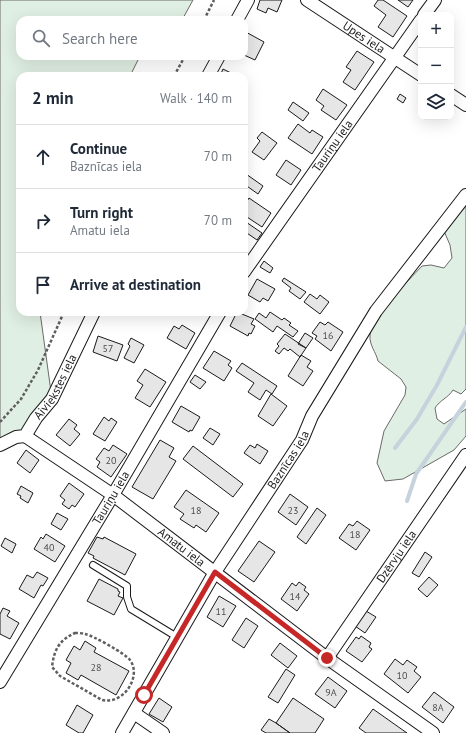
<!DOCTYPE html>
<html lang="en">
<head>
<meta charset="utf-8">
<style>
	body { margin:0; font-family:"PT Sans",sans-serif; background:#f2f2f3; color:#1f2937 }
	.controls { position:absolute; right:12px; top:12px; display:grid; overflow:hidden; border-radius:8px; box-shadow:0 4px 16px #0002 }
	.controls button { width:36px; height:36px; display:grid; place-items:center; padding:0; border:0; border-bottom:1px solid #e0e1e3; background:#fff; color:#1f2937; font:20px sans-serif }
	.stop { position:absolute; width:12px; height:12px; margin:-9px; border:3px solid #c62828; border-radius:50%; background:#fff }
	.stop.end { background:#c62828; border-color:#fff; box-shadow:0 1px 4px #0008 }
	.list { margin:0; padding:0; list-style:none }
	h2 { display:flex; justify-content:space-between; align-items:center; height:52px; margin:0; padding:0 16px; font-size:17px }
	h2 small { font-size:13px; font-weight:400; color:#747a83 }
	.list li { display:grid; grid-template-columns:26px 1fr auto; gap:12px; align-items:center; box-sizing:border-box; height:64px; padding:0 16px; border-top:1px solid #e0e1e3 }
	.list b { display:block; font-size:15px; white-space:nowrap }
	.list p { margin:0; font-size:13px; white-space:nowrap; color:#747a83 }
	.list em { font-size:13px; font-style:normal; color:#747a83 }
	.icon { flex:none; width:22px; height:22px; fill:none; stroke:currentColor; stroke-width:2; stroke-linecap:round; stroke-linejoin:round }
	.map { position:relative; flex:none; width:466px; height:733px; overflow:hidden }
	.search { position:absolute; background:#fff; box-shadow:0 4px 16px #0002; left:16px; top:16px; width:232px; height:44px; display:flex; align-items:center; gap:10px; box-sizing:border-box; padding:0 14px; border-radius:12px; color:#747a83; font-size:15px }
	.panel { position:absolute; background:#fff; box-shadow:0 4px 16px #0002; left:16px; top:72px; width:232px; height:244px; border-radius:12px }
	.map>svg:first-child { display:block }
</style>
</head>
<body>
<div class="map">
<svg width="466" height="733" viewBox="0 0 466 733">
	<rect width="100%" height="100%" fill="#fff"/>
	<path fill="#e0efe3" stroke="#6a6a6a" d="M0 0H193L182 20H20V56H140L130 76H20V312H40L52 399 25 436 0 445Z
		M466 206V389L461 394 453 390C448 398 440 400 435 408L437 419 444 424 466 409V436L454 450 403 479 385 481 377 463 384 431 405 395 406 387 401 379 378 361C376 352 369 345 370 335 372 317 408 281 422 266L431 265 444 268 452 258 450 245 444 231Z"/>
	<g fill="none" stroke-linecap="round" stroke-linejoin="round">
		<path stroke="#c6d2dc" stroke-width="4" d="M395 448 417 419 437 385 466 327
			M407 501 416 474 466 402"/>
	</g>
	<path fill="#e6e6e6" stroke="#1a1a1a" d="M260 0H282L277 12 268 8 266 13 257 9Z
		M378 0H383L407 16 393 37 378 27 386 15 374 6Z
		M398 0H413L408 7Z
		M244 31 264 42 255 60 244 55Z
		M357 51 374 62 355 90 343 82 351 70 346 67Z
		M223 69 237 76H220Z
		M323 89 347 105 336 120 321 110 324 106 316 100Z
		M400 94 406 98 403 103 397 99Z
		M293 102 309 113 303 121 288 110Z
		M298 124 310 133 312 130 323 137 312 154 288 138Z
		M262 132 277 143 264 160 252 152 260 141 257 138Z
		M286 160 301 170 291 185 276 175Z
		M246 174 263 186 258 194 244 184V177Z
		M249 198 271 213 262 227 244 215V206Z
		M246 222 262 233 257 240 244 231Z
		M264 261 273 268 270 273 260 267Z
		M284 278 306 292 300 299 289 291 291 288 282 281Z
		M257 279 275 289 268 301 263 298 260 302 248 295Z
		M310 294 317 299 320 295 329 302 320 314 304 302Z
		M237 312 254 319 251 324 255 326 251 334 249 333 248 336 230 326Z
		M270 312 282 320 284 318 291 323 289 325 298 331 293 337 277 326 273 332 255 319 259 313 266 318Z
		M320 322 325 325 328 322 343 332 331 351 315 339 317 336 312 333Z
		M182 325 195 333 186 349 167 338 174 326 179 329Z
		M305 333 313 338 306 348 298 344Z
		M285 334 306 348 300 357 290 349 288 351 284 348 279 354 275 351 279 346 277 344Z
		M98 336 123 345 117 361 93 352Z
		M131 338 144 345 134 363 124 358 130 346 128 344Z
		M214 351 231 361 228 365 232 368 224 381 203 368Z
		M301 355 311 361 307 367 313 371 303 386 288 376Z
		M242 363 277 386 272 394 266 390 260 400 248 392 254 383 236 371Z
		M145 369 166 382 150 407 135 398 143 385 137 381Z
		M195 375 206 382 200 389 190 382Z
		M271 394 287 406 273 426 258 416Z
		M181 406 200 417 192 431 190 430 189 432 172 422Z
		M104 417 109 421 111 418 117 422 105 441 93 434Z
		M69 419 77 425 74 429 80 434 70 446 56 435Z
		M210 428 220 434 213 445 203 438Z
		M160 440 174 448 169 457 176 461 153 499 132 487Z
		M257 444 268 451 260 464 244 453 250 445 255 448Z
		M113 445 127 454 111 477 97 467 100 462 96 459 104 448 109 451Z
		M193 446 243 484 233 497 183 459Z
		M26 450 39 460 30 473 17 463Z
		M69 483 84 494 75 507 72 505 69 509 62 504 65 500 60 496Z
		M21 486 33 493 28 503 20 498 21 496 17 494Z
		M186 490 219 513 206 532 196 525 194 528 180 519 184 514 174 507Z
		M290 494 308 507 296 525 278 512Z
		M317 508 326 515 306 544 297 537Z
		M57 513 68 519 61 530 51 524Z
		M357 521 370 530 356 550 339 538 349 524 353 526Z
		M46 534 65 546 55 562 34 549 41 537 43 539Z
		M97 537 103 539 104 537 136 554 125 575 93 558 94 556 88 553Z
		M5 538 16 544 12 553 1 546Z
		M259 541 275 552 254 582 238 571Z
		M425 552 432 557 419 577 412 573Z
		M37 572 48 578 43 586 41 585 34 598 19 589 27 575 33 578Z
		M429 577 438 585 427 597 418 589Z
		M99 579 118 589V591L120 592 118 596 123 598 114 615 87 601Z
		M299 582 306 587 304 590 309 594 297 611 281 599 292 583 296 586Z
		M219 596 236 606 223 627 207 617Z
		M3 608 10 611 7 616 19 623 10 639 0 634V614Z
		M366 611 376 617 365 633 355 626Z
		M246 618 258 626 244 648 232 640Z
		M361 636 371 643 369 647 372 649 362 662 346 651 356 637 359 639Z
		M85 641 96 648 94 652 129 671 116 695 81 675 78 680 66 673 71 663 66 660 74 646 80 650Z
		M280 643 297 656 288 668 271 655Z
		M395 659 403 665 407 660 417 667 414 671 421 677 408 693 384 674Z
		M286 669 295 675 278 703 268 697Z
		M328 677 347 691 335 708 315 694Z
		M434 692 454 707 443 723 422 707Z
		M159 698 172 707 163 722 149 714Z
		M293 698 324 719 315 733H290L276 723Z
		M77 705 93 715 83 733H79L66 725Z
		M373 709 407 733H366L359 728Z
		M269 719 276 723 290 733H266L261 730Z"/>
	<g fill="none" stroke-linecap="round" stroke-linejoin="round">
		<defs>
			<path id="lane" d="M93 565 127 586V597L131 609 177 637"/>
			<g id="street">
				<path id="s1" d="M307 0 421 75"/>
				<path d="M424 15 435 0"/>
				<path d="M237 20 248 0"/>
				<path d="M208 76 219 56"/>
				<path d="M451 95 466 105"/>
				<path id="s2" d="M244 272 421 20"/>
				<path id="s3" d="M25 436 113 495 327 658 433 733"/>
				<path id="s4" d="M0 445 16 437 25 436 36 418 52 399 94 312"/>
				<path id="s5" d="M327 658 466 455"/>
				<path id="s6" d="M0 682 113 495 220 312"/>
				<path d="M134 713 163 733"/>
				<path id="s7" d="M122 733 215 572 302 440 312 416 376 311 466 195"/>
			</g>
		</defs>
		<use href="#lane" stroke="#1a1a1a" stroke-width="8"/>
		<use href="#street" stroke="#1a1a1a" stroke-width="14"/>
		<path stroke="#5f5f5f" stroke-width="2.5" stroke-dasharray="3 2" stroke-linecap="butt" d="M204 20 214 0
			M174 76 185 56
			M0 422 21 399 38 370 64 312
			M75 633C78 633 82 633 85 634 92 635 126 654 130 660 142 676 124 705 102 700L60 676 52 667C54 650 59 640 75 633Z"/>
		<use href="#lane" stroke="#fff" stroke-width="6"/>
		<use href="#street" stroke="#fff" stroke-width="12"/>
	</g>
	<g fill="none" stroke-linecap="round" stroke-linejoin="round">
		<path stroke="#c62828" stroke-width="5" d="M144 695 215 572 327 658"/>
	</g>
	<g text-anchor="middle" stroke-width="3" stroke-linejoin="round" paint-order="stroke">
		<g font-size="10" fill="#4d4d4d">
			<text x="328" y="339">16</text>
			<text x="108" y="352">57</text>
			<text x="111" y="464">20</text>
			<text x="196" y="514">18</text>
			<text x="293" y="514">23</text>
			<text x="355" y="538">18</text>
			<text x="49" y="551">40</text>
			<text x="295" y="600">14</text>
			<text x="221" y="615">11</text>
			<text x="96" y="671">28</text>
			<text x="402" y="679">10</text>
			<text x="331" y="696">9A</text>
			<text x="438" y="711">8A</text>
		</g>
		<g font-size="12" fill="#1a1a1a" stroke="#fff">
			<text dy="4" stroke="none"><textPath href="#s1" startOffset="68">Upes iela</textPath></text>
			<text dy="4" stroke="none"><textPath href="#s2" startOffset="154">Tauriņu iela</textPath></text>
			<text dy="4" stroke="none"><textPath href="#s4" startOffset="85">Aiviekstes iela</textPath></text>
			<text dy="4" stroke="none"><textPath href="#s7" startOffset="320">Baznīcas iela</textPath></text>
			<text dy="4" stroke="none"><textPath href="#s6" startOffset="215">Tauriņu iela</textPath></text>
			<text dy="4" stroke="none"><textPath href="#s3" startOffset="192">Amatu iela</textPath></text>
			<text dy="4" stroke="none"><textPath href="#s5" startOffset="123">Dzērvju iela</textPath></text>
		</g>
	</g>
</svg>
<div class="controls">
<button>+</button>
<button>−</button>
<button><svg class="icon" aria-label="layers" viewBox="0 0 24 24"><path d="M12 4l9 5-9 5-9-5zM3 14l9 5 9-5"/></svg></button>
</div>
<div class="stop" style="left:144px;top:695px"></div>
<div class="stop end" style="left:327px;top:658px"></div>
<div class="search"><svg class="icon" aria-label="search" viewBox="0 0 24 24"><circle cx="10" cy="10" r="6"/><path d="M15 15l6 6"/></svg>Search here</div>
<section class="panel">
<h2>2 min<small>Walk · 140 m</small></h2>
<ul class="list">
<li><svg class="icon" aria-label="ahead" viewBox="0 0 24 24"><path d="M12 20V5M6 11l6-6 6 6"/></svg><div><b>Continue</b><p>Baznīcas iela</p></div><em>70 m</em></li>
<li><svg class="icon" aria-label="right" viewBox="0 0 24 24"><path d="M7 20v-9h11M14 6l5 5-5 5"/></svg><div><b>Turn right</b><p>Amatu iela</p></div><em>70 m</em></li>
<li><svg class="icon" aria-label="arrive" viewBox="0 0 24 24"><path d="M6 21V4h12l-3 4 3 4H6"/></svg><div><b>Arrive at destination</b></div></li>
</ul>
</section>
</div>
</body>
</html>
